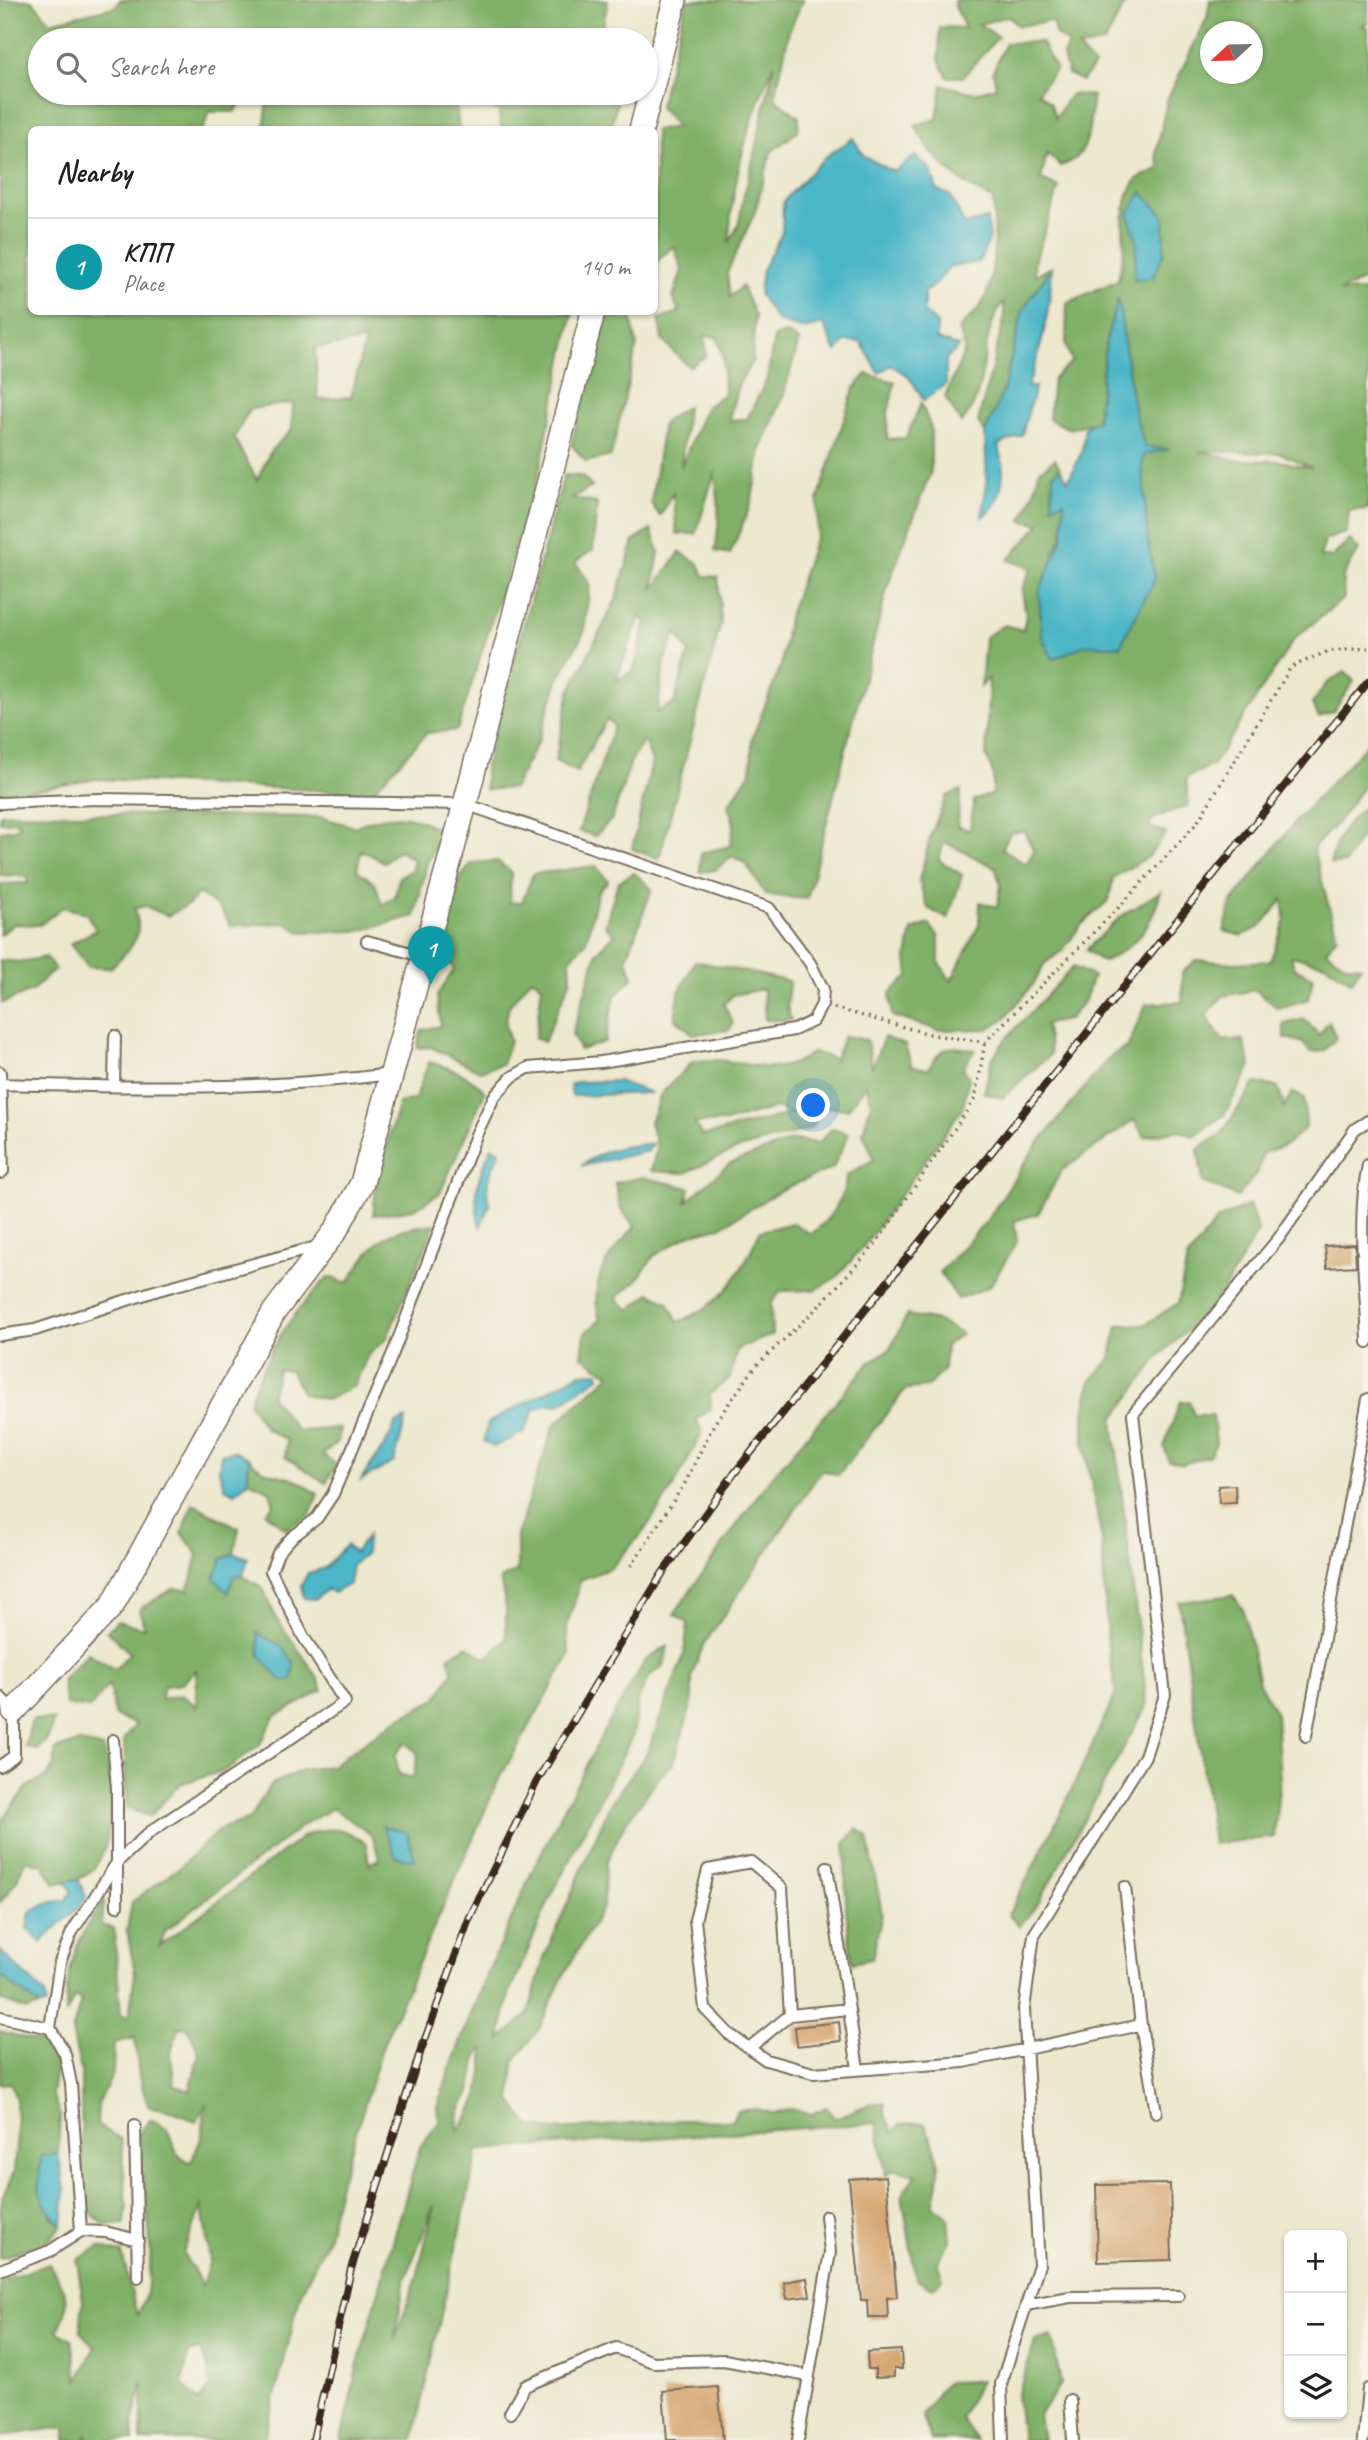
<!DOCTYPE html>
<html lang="en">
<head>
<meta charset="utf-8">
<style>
	body { margin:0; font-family:Caveat,sans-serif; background:#f6f6f6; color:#202124 }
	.controls { position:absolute; right:21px; bottom:21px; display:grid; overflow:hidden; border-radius:10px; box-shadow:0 2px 5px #0004 }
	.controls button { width:63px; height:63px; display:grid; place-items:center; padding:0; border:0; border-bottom:2px solid #e0e0e0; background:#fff; color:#202124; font:35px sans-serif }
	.compass { position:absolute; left:1200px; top:21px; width:63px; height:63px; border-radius:50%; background:#fff; box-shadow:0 2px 5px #0004; rotate:248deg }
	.you { position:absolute; left:814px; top:1106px; width:24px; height:24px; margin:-18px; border:5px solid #fff; border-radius:50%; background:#1a73e8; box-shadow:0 0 0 10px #1a73e833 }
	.badge { display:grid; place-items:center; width:46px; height:46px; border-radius:50%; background:#ea580c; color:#fff; font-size:23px; font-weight:700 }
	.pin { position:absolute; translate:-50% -58px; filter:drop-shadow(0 2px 4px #0008) }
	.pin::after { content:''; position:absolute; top:37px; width:24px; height:21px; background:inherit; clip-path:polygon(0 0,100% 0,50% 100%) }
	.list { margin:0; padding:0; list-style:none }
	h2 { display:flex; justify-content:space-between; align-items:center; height:91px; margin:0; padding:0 28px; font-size:30px }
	h2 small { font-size:23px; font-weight:400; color:#757577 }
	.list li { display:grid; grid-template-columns:46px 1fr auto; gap:21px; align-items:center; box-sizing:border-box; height:98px; padding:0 28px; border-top:2px solid #e0e0e0 }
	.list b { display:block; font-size:26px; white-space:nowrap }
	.list p { margin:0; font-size:23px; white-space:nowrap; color:#757577 }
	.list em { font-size:23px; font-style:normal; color:#757577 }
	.icon { flex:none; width:38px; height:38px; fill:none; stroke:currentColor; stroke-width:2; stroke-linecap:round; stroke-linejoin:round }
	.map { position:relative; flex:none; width:1368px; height:2440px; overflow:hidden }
	.search { position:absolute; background:#fff; box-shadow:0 2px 5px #0004; left:28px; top:28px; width:630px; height:77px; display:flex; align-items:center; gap:18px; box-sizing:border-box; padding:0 24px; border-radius:38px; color:#757577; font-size:26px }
	.panel { position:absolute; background:#fff; box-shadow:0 2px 5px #0004; left:28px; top:126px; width:630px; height:189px; border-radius:10px }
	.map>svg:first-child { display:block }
</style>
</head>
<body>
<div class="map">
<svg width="1368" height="2440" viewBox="0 0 1368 2440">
	<rect width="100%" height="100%" fill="#f7f3e8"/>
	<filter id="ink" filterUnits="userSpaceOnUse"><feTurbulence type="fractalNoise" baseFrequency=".0143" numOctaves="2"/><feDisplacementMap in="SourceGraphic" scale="14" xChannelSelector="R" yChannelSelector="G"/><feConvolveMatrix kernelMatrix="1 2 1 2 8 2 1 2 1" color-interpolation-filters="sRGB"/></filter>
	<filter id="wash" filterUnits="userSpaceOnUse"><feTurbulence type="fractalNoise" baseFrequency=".00686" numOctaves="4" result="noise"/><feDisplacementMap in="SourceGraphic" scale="28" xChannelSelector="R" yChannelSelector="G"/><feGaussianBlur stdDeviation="1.57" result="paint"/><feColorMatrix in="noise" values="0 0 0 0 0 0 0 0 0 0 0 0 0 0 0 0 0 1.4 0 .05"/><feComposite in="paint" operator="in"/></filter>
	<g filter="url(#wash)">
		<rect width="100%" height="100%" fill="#ece7cd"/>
		<path fill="#80b068" stroke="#5e6d43" stroke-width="2" fill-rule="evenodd" d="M0 0H32L50 22 115 7 120 0H608L600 40H40V93H250L234 112H209L203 129 32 130V312H573L539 472 457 730 427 733 371 793 96 779 0 796ZM365 341 351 397 318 400 315 348ZM293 403 292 430 271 450 257 480 234 438 250 409Z
			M687 0H803L789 31 775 98 799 117 798 131 771 152 755 212 727 273 730 297 742 286 755 316 752 362 738 385 729 420 747 419 767 379 774 337 786 333 799 341 783 397 761 449 751 504 730 554 715 551C720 523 720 501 714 474L696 534H677L673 493 660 516 651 503 663 423 687 406 681 467 705 408 724 394 723 357 717 337 705 336 706 356 689 367 662 340 659 319 679 312 673 298 682 270 674 246 655 263V130L677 127 659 107ZM774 64 748 182C738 207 745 220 729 242 731 183 749 118 774 64Z
			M955 0H1127L1105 42 1078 48 1094 65 1082 81 1068 74 1063 56 1068 43 1056 35 1052 21 1018 26 1009 16 979 24 998 37 963 77H947L939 59 940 27 965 28 954 4Z
			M1210 0H1368V22L1362 26 1368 27V278L1339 292 1368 291V509L1349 510 1347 532 1325 540 1320 558 1333 556 1350 540 1359 550 1343 576 1344 598 1294 639 1213 765 1186 778 1189 805 1152 819 1150 827 1166 833 1149 856 1113 878 1109 900 1081 925 1063 950 1044 964 1035 982 1005 1018 988 1029 938 1030 892 1016 890 993 909 976 907 958 912 930 929 924 939 937V962L951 981 979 925 980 902 997 907 1001 886 995 867 944 842 939 860 962 875 948 919 928 908 919 881 931 834 947 796 961 790 957 826 970 830 974 800 993 794V774L986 755 989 677 981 687 985 637 1004 625 1023 630 1026 616 1022 590 1031 568 1008 560 1040 524 1022 521 1034 493 1039 471 1055 459 1060 468 1053 475 1052 506 1064 500 1063 537 1053 553 1085 645 1120 646 1155 579 1148 542 1142 463 1144 454 1167 450 1145 447 1134 411 1118 300 1106 341 1097 421 1069 429 1049 419 1053 379 1072 361 1066 346 1067 303 1118 280 1124 249 1123 220 1128 194 1137 179 1160 168 1156 154 1167 100 1207 18ZM1210 32H1252V74H1210ZM1198 451 1280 453 1313 468 1279 461 1236 460ZM1024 831 1034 851 1026 864 1002 849 1010 833Z
			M1041 42 1056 69 1038 92 1051 104 1055 118 1071 94 1093 96C1088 125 1093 158 1060 166L1047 153 1041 180 1059 187 1034 264 1035 275 1052 267 1023 310 1003 392 985 433 978 422 1004 320V302C976 336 992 391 961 423L945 397 965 350 959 328C965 322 973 315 979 308 997 285 995 228 993 199 960 185 931 158 915 125L937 119 942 85 975 93 996 87 993 71 1006 43Z
			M269 93H619L611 129H501L499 110 456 103 459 129H264Z
			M608 312H630L637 345 611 456 586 462 571 444Z
			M867 374 895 382 888 413 887 439 906 438 921 403 931 428V471L888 585 807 899 766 895 746 864 732 856 715 870 700 872 701 853 730 846 734 823 728 806 751 771 752 739 781 665 788 619 817 533 818 500 854 389Z
			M564 475 582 476 592 487 572 498 597 503 593 550 575 562 590 584 584 632 559 678 538 741 514 788 485 790V767Z
			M651 530 659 551 653 589 680 552 699 564 704 576 718 577 721 623 659 859 632 849 652 762 644 740 631 761 612 819 595 836 579 831 614 726 607 719 577 772 555 761 570 691 616 600 634 541ZM641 614 645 624 634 670 616 681ZM675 633 689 652 674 703 657 712 665 661Z
			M1345 672 1354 681 1334 711 1319 717 1312 704 1326 684Z
			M1368 743V780L1337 823 1313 848 1337 936 1326 951 1346 965 1361 966 1352 982 1325 964 1291 956 1294 968 1313 977 1309 999 1278 1008 1255 990 1223 996 1206 1015 1222 1040H1243L1251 1066 1224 1115 1194 1136 1178 1130 1145 1137 1134 1120 1061 1171 1038 1214 1014 1221 1017 1242 990 1286 958 1299 940 1272 986 1222 1035 1147 1111 1056 1128 1046 1146 1004 1182 1002V973L1196 960 1234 963 1270 961 1285 921 1283 899 1260 927 1242 936 1224 931 1232 902 1295 822Z
			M1368 804V825L1345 863 1330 864C1336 837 1346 821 1368 804Z
			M11 813 321 817 354 827C383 813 416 810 442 834L427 863 415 916 359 931 300 932 286 923 231 926 220 909 199 893 189 904 168 916 144 906 134 909C146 936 129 951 110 968L88 967 70 944 96 930 86 913 62 907 40 925 14 924 0 935V884L27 883V876L0 875V831L19 828 17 821 0 822V814ZM361 850 384 862 399 850 414 861 411 870 399 877 395 897 382 905 375 883 357 870Z
			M497 861 511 872 510 903 522 902 533 874 596 866 608 881 598 891 586 942 570 959 571 979 544 1042 535 1038 542 986 532 978 509 1006 505 1025 510 1041 502 1064 480 1071 431 1047 417 1048 421 1030 441 1026 437 996 454 969 444 950 457 882 472 863Z
			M634 873 652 889 627 958 633 978 615 996 605 1042 580 1050 572 1034 597 952 615 934 605 926 618 882Z
			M1161 891C1151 928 1137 945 1103 962L1086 950 1120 917Z
			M46 957 55 969 32 991 2 1003 0 960 19 962Z
			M695 961 789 981 787 1007 791 1020H765L763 989 733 995 724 1005 733 1023 729 1030 693 1034 675 1018 679 993Z
			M1073 967 1093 976 1085 1000 1068 1020 1045 1024 1051 1054 1002 1098 984 1093 992 1059 1006 1039Z
			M1304 1019 1319 1035 1329 1021 1336 1038 1324 1051 1310 1052 1302 1042 1284 1038V1024Z
			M844 1036 867 1040 872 1067 884 1037 905 1045 912 1066 928 1069C943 1045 947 1045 975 1050L963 1067 969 1078 963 1107 867 1242 837 1277 815 1290 781 1291 771 1303 772 1335 737 1349 730 1378 710 1394 711 1410 696 1419 702 1433 674 1486 644 1531 611 1568 580 1580C576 1612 560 1618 570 1654L496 1785 384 2042 339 2187 327 2240 301 2293 264 2440H141L143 2380 133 2422 134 2440H87V2433L85 2440H65V2427L0 2436V2281L49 2264C64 2289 75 2304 57 2331L72 2340 78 2380 95 2347 80 2332 83 2301 77 2260 99 2247 122 2253 137 2315C164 2270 143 2188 135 2138L151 2119 167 2129 177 2154 191 2163 202 2136 206 2104 196 2122 175 2112 148 2106 139 2077 135 2038 114 2043 113 2074 98 2104 97 2125 121 2139 127 2204 125 2224 105 2225 88 2211 82 2178 81 2070 72 2032 81 2001 75 1996 66 2014C66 1967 76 1938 104 1900L102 1925 114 1928 121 2015 129 2016 135 1973 127 1930 132 1902 180 1867 220 1829 250 1819 270 1785 302 1770 331 1766 399 1718 436 1699 453 1672 448 1657 467 1646 486 1658 506 1639V1607L500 1579 517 1571V1534L554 1425 610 1375 582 1356 585 1333 600 1320C587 1282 609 1253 635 1227L621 1209 615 1183 642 1177 690 1188 686 1202 729 1164 793 1140 818 1143 833 1128 849 1134 833 1168 783 1189 720 1227 688 1235 654 1256 637 1280 616 1298 630 1310 650 1293 668 1302 678 1322C725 1304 740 1275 760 1231L793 1223 811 1234C830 1220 844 1199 847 1175L874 1159 863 1133 871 1102 866 1085 848 1109 826 1107 810 1129 735 1150 685 1173 651 1171 657 1148 650 1122 661 1094 693 1061C704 1061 717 1059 727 1061 762 1067 783 1075 813 1052L835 1059ZM775 1108 792 1113 702 1136 695 1123 726 1122ZM406 1742 418 1754 413 1778 399 1774 395 1755ZM333 1808 373 1836 379 1859 369 1864 366 1843C340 1825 334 1826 304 1836L159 1946 166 1930 303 1825ZM187 2027 199 2053 190 2091 174 2084 171 2053 178 2028ZM202 2206 210 2260 202 2285 183 2253ZM200 2350 208 2368 210 2388 198 2401 182 2383 189 2353Z
			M429 1062C450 1068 472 1075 485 1092L440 1193 414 1209 373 1215 377 1176 399 1103 415 1099Z
			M1255 1083 1278 1087 1284 1107 1292 1092 1304 1098 1306 1127 1286 1145 1263 1153 1258 1171 1238 1197 1203 1182 1198 1149 1222 1133Z
			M1249 1205 1258 1231 1214 1306 1159 1356 1113 1420 1147 1705 1039 1902 1020 1926 1008 1915 1060 1815 1116 1693 1107 1641 1102 1540 1084 1444V1411L1091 1380 1110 1360 1118 1325 1146 1324 1178 1303 1187 1259 1217 1220Z
			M435 1224 387 1338 368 1355 354 1386 327 1400 303 1394 290 1370H278L271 1397 298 1431 340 1428 338 1441 323 1454 336 1465 326 1483 285 1457 287 1440 266 1429 249 1403C267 1350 289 1317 328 1277L348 1283C376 1240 381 1230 435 1224Z
			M907 1315 938 1321 961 1334 946 1346 944 1369 927 1387 906 1389 838 1475 822 1470 703 1646 692 1676V1703L673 1764 662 1774 626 1822 606 1863 603 1907 562 1978 539 2029 514 2062 511 2100 529 2126 554 2130 682 2120 732 2121 737 2111 757 2109 775 2114 791 2109 811 2114 826 2107 834 2118C852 2114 866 2101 885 2103V2115L893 2133 900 2124 924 2123C941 2157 943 2168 933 2205L948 2217 950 2241 937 2262 943 2279 932 2288 916 2279 902 2195 915 2175 894 2169 886 2176 877 2123 478 2150 413 2440H341L358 2364 420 2147 439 2122 438 2104 449 2072 481 1988 534 1867 604 1731 645 1661 668 1646 664 1665 647 1679 638 1701 633 1735 550 1898 509 1995 500 2039 528 2015 544 1958 610 1804 647 1753 684 1654 688 1623 674 1614 768 1481 870 1362 890 1349ZM483 2047C485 2080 479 2105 458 2130 457 2109 460 2111 469 2094 476 2078 472 2061 483 2047ZM434 2205 417 2277 394 2341 405 2280Z
			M1189 1401 1194 1415H1213L1216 1444 1209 1456 1183 1464 1169 1461 1164 1447 1180 1402Z
			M249 1458C263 1474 274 1474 293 1479 302 1482 310 1489 318 1494L310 1515 286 1529 266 1513 274 1504 269 1490 248 1481Z
			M193 1504 239 1528 234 1553 222 1559 228 1593 234 1575 243 1576 263 1588 276 1618 315 1673 323 1690 274 1717 260 1744 226 1770 180 1784 150 1816 127 1809 124 1739 136 1724 115 1716 109 1684 90 1708 66 1705 62 1680 88 1653 115 1669 130 1653 107 1631 117 1621 144 1628 140 1609 174 1588 188 1590 198 1555 182 1533ZM196 1670 197 1707 183 1695 160 1699 164 1686 181 1684Z
			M1233 1595 1243 1609 1259 1683 1276 1714 1280 1779 1274 1837 1213 1844 1179 1602Z
			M32 1719 54 1720 47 1740 37 1750 25 1747Z
			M79 1742 103 1748C115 1778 116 1847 91 1871 82 1881 67 1880 55 1884L43 1865 25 1860 17 1880 0 1903V1822L28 1786 46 1777 54 1765 55 1750Z
			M857 1828 868 1837 882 1914 872 1959 852 1963 846 1910 845 1844Z
			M0 1975 40 2006 27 2010 0 2000Z
			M0 2031 45 2044 57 2066 52 2093 60 2116 58 2154 42 2156 50 2215 62 2225 48 2241 0 2258 2 2198 14 2172 17 2134 16 2099 11 2083 0 2084Z
			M1052 2336 1061 2384 1039 2415 1043 2440H1022L1017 2396 1035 2341Z
			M980 2381 960 2418 976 2440H931L922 2414 946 2382Z"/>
		<path fill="#4bb6c7" stroke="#437072" stroke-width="2" d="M853 138 864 156 894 172 915 156 931 169 937 190 950 195 965 225 987 219 990 238 979 262 949 267 936 284 924 292V312L937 324 936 339 959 347 946 359V384L924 400 909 377 891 365 879 373 861 342 846 341 836 352 823 324 804 329 777 321 759 294 762 270 782 233 783 202 824 158Z
			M1142 192 1164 216V253L1152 278 1134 279 1137 241 1128 214Z
			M1052 267C1050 310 1043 347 1027 387H1035L1022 435 998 445C1007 469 1004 503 982 518L987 483 985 433 1003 392 1023 310Z
			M1118 298 1134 411 1145 447 1170 449 1145 454 1142 463 1148 542 1155 579 1120 646 1085 645 1053 659 1042 638 1039 592 1063 537 1064 501 1052 506 1053 475 1060 468 1068 481 1082 451 1085 427 1097 421 1106 341Z
			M617 1081 652 1093 572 1096 570 1085 577 1082Z
			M652 1144 648 1151 581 1166C603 1149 624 1145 652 1144Z
			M492 1147 500 1151C493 1169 482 1186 490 1205L480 1227C472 1195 477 1177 492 1147Z
			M599 1372V1377L558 1405 547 1404 534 1410 524 1432 493 1447 484 1441 488 1423 581 1373Z
			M406 1419 394 1462 361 1480C373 1460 388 1445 395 1424Z
			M234 1451 249 1458 248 1481 235 1493 225 1488 219 1471 221 1454Z
			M367 1536 366 1554 352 1565 349 1584 333 1593 327 1589 316 1599 304 1598 301 1586 308 1573 325 1568 346 1545 355 1553Z
			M234 1553 248 1558 243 1576 234 1575 228 1593 214 1579 222 1559Z
			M257 1633 280 1645 294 1662 292 1680H281L260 1656Z
			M383 1826 407 1832 415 1860 396 1857Z
			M78 1879 86 1897C75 1916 55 1924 42 1943L27 1928 30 1913 46 1903 66 1900 72 1891 65 1881Z
			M0 1951 45 1994 46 2005 40 2006 0 1975Z
			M58 2154 65 2189 62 2225C38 2204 35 2185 42 2156Z"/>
		<g id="blocks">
			<path fill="#d6a671" d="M1355 1244 1356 1266 1327 1268 1325 1246Z
				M1235 1485 1236 1502 1219 1503 1218 1486Z
				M839 2022 841 2041 797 2046 795 2027Z
				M886 2176 897 2297 887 2298 888 2318H868L867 2300H861L849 2179Z
				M1170 2184 1172 2260 1098 2262 1096 2185Z
				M807 2278 810 2296 787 2299 784 2282Z
				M901 2350 902 2369H894V2377L875 2378V2369H868L867 2352Z
				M718 2387 723 2440H667L663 2391Z"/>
		</g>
	</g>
	<g filter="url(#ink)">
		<use href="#blocks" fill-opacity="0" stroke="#796c5b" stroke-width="2"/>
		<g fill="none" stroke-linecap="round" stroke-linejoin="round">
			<defs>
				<path id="service" d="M0 803 96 799 465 804 769 908 810 963 823 989 822 1004 813 1021 794 1030 601 1062 528 1068 512 1077 494 1097 476 1135 393 1353 333 1494 317 1518 291 1538 278 1553 271 1571 303 1636 345 1702 150 1832 118 1861 72 1932 60 1962 50 2028
					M367 941 422 956
					M0 1072 3 1171 0 1173
					M0 1084C129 1087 262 1091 390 1074
					M114 1086 115 1036
					M1368 1165C1356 1221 1366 1285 1368 1342
					M0 1335 35 1330 158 1290 320 1246
					M0 1697 14 1711V1756L0 1766
					M1306 1736 1368 1399
					M113 1740 117 1788V1906
					M827 1867 858 2069
					M1125 1887 1141 2025 1156 2112
					M790 2015 782 1888 751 1862 708 1870 695 1920 705 2009 729 2034 766 2060 813 2073 964 2062 1141 2025
					M0 2017 50 2028 65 2054 71 2084 81 2231
					M749 2048 790 2015 849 2009
					M135 2125 138 2277
					M0 2270 50 2251 81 2231 105 2232 138 2240
					M1026 2305 1070 2297 1178 2296
					M1070 2400 1073 2440
					M510 2413 525 2386 616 2348 653 2362 724 2360 808 2376
					M798 2440 830 2252 826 2216
					M1003 2440 1001 2384 1039 2265 1024 2009 1034 1935 1145 1756 1165 1695 1133 1414 1279 1238 1355 1129 1368 1121
					M1363 2440 1368 2389"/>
				<path id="minor" d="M641 130 675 0
					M14 1711 112 1606 274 1312 336 1230 362 1183 465 804 593 312"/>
			</defs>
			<use href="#service" stroke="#796c5b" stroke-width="14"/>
			<use href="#minor" stroke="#796c5b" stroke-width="26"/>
			<path stroke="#796c5b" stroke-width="3.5" stroke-dasharray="2 5" stroke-linecap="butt" d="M834 1008 933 1035 985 1042 1123 903 1197 823 1291 667 1329 651 1368 648
				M631 1566 685 1483 714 1424 756 1366 816 1309 874 1246 975 1099 985 1042"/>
			<use href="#service" stroke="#fff" stroke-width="10"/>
			<use href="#minor" stroke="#fff" stroke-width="23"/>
			<defs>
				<path id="rail" d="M313 2440 351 2269 420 2053 469 1919 537 1781 662 1574 733 1475 1368 682"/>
			</defs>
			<use href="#rail" stroke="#3b2a1e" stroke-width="8"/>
			<use href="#rail" stroke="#f7f3e8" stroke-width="5" stroke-dasharray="16" stroke-linecap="butt"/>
		</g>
	</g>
</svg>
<div class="controls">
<button>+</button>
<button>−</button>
<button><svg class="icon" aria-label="layers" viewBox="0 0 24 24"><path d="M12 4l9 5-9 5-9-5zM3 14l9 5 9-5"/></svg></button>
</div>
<svg class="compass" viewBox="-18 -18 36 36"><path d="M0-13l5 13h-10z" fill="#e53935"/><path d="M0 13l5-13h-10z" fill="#757577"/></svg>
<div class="you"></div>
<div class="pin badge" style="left:431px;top:984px;background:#0f9aa8">1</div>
<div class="search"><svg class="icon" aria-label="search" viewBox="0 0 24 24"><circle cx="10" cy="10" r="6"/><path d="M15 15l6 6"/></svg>Search here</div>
<section class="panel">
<h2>Nearby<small></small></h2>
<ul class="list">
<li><span class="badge" style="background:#0f9aa8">1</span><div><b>КПП</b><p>Place</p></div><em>140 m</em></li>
</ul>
</section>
</div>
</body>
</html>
